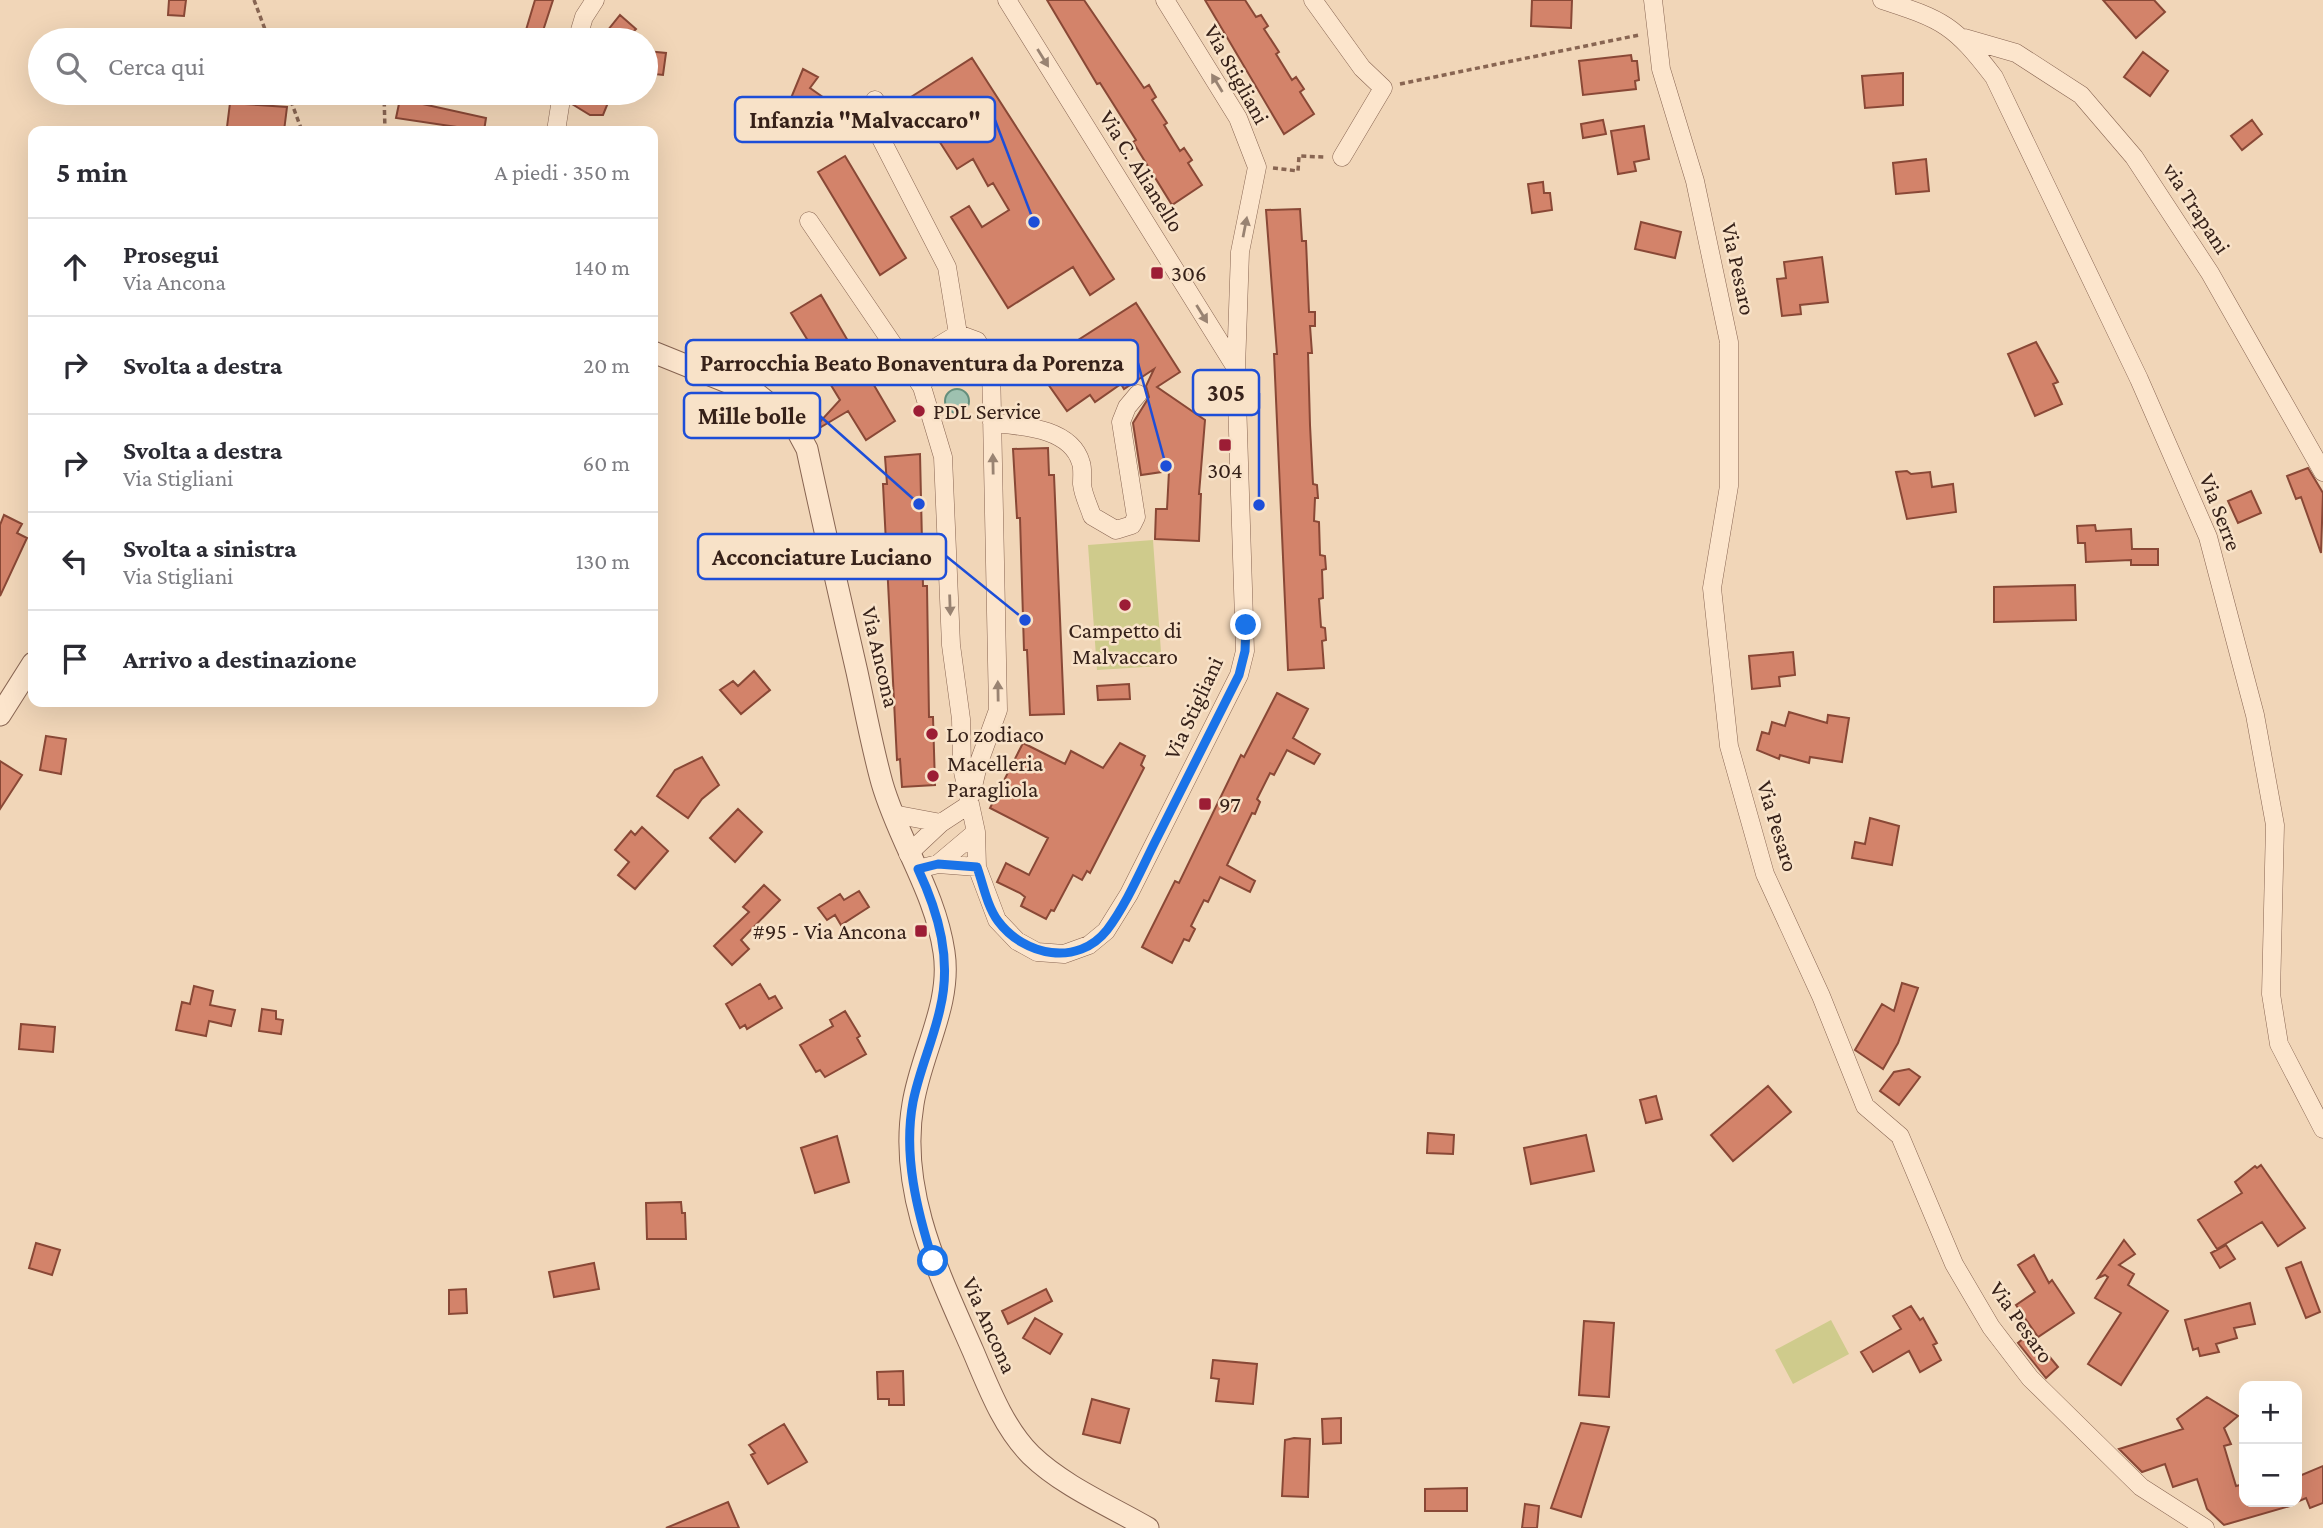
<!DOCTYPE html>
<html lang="it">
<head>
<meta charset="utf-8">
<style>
	body { margin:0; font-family:"Crimson Pro",serif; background:#f7f7f7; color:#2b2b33 }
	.controls { position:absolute; right:21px; bottom:21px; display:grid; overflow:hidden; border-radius:14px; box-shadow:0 7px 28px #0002 }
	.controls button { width:63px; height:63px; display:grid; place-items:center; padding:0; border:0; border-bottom:2px solid #e1e1e2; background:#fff; color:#2b2b33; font:35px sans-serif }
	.stop { position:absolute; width:21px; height:21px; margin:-16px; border:5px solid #1a73e8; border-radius:50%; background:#fff }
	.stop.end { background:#1a73e8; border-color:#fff; box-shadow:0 2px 7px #0008 }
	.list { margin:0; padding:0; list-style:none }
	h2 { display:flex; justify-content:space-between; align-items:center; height:91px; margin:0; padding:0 28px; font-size:30px }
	h2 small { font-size:23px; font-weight:400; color:#7c7c81 }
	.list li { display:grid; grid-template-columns:46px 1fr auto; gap:21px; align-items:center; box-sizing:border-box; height:98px; padding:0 28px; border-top:2px solid #e1e1e2 }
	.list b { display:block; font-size:26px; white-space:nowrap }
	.list p { margin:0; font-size:23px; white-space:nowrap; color:#7c7c81 }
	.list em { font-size:23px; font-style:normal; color:#7c7c81 }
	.icon { flex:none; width:38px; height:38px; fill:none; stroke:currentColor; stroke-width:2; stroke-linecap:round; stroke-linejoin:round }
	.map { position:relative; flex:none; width:2323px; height:1528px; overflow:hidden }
	.search { position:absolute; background:#fff; box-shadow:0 7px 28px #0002; left:28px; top:28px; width:630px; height:77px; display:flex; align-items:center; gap:18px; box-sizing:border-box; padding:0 24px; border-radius:38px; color:#7c7c81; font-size:26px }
	.panel { position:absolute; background:#fff; box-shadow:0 7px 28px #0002; left:28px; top:126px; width:630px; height:581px; border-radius:14px }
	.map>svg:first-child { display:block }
</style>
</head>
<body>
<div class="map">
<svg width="2323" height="1528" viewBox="0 0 2323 1528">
	<rect width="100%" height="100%" fill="#f1d6b8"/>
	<path fill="#cfcb8c" d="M1153 540 1162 666 1097 670 1088 545Z
		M1831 1320 1849 1354 1793 1384 1775 1350Z"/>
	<path fill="#9ec1b0" stroke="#658e7c" stroke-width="2" d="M945 401a12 12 0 1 1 24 0a12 12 0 1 1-24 0Z"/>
	<path fill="#d3836a" stroke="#894836" stroke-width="2" d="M169 0H186L184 16 168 15Z
		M535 0H553L540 40H523Z
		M1047 0H1084L1144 88 1149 85 1156 97 1152 100 1167 123 1164 125 1180 151 1184 148 1192 160 1188 163 1202 185 1172 205 1133 142 1136 140 1100 83 1097 84Z
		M1205 0H1245L1256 17 1261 15 1268 26 1264 29 1279 52 1276 54 1292 80 1296 77 1304 89 1300 92 1314 114 1284 134Z
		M1532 0H1572L1571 28 1531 26Z
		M2103 0H2154L2165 12 2136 38Z
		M620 15 636 29 625 40H600Z
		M646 51 666 53 663 75 646 73Z
		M2143 52 2168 71 2150 96 2124 77Z
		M1631 55 1632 61H1637L1639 80 1635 81 1636 89 1583 95 1579 61Z
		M972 58 1114 279 1090 295 1073 267 1008 308 951 217 969 206 982 227 1009 210 993 183 988 186 973 159 957 169 911 97Z
		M803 69 818 77 810 88 837 107 827 125 799 106 792 119 784 115Z
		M1903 73V105L1865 108 1862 76Z
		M573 93H612L603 115H590L572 104Z
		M400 99 486 118 484 131 396 118Z
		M230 103 287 107 284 131 227 127Z
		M1603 120 1606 134 1583 138 1581 124Z
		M2252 120 2262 134 2242 150 2231 136Z
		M1644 126 1649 159 1634 162 1636 171 1618 174 1611 131Z
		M845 156 906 258 880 275 818 172Z
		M1926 159 1929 191 1896 194 1893 163Z
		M1543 182 1544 193H1550L1552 210 1532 213 1528 184Z
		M1300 209 1302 241H1306L1309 312H1315V326H1310L1312 353H1308L1310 425 1313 484 1317 485 1318 498H1315L1314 521 1319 522 1320 555 1325 556 1326 569 1322 570 1323 598 1319 599 1321 627 1325 628 1326 640 1322 641 1324 668 1288 670 1274 354H1277L1266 210Z
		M1641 222 1681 232 1675 258 1635 249Z
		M1822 257 1828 302 1800 305 1801 314 1782 316 1777 279 1786 278 1784 262Z
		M821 295 895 421 866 440 848 411 821 427 818 424 840 400 826 377 829 375 791 313Z
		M1136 303 1180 372 1157 387 1205 420 1199 494H1201L1199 541 1155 539 1156 509H1167L1169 471 1141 475 1133 423 1149 397 1146 386 1154 369 1124 389 1121 384 1095 402 1090 395 1067 411 1036 367Z
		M2036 342 2058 382 2053 384 2062 404 2035 416 2008 354Z
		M1048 448 1049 475H1054L1064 714 1030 715 1027 650H1024L1020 518H1017L1013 449Z
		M920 454 923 586H927L929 717H933L935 785 902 787 900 759 897 760 883 484H887L885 457Z
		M2308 468 2323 493 2321 553 2301 497 2296 499 2287 476Z
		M1907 471 1911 474 1930 472 1932 487 1953 484 1956 512 1907 519 1896 472Z
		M2251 491 2261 513 2238 523 2228 501Z
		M4 515 22 524 17 533 27 538 0 596V525Z
		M2095 525 2096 531 2131 529 2132 549H2158V565H2131V560L2086 562 2085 543H2078L2077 526Z
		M2075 585 2076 620 1994 622V587Z
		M1793 652 1795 675 1779 677 1780 686 1752 689 1749 656Z
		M754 671 770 690 741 714 720 690 733 681 738 686Z
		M1129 684 1130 699 1098 700 1097 686Z
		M1277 693 1308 709 1293 738 1320 754 1314 764 1287 750 1274 775 1270 773 1257 799 1260 802 1255 814 1252 813 1227 865 1255 881 1250 892 1220 877 1208 902 1204 900 1191 926 1195 929 1189 941 1184 939 1172 963 1142 947 1175 881 1179 883 1241 755 1244 757Z
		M1789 712 1827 723 1828 715 1849 718 1842 762 1810 757 1809 763 1780 755 1779 759 1757 750 1762 732 1769 734 1772 722 1785 726Z
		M46 736 66 739 61 774 40 770Z
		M1023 743 1065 764 1071 751 1103 768 1120 743 1145 756 1141 765 1144 768 1090 873 1087 871 1082 880 1073 875 1054 911 1051 910 1046 919 1021 906 1025 897 1020 893 997 882 1006 863 1029 875 1048 838 990 808Z
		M702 757 719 785 702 799 688 818 657 796 675 770Z
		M0 761 22 775 0 809Z
		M738 809 762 832 735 862 710 838Z
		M1870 818 1899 826 1892 865 1852 858 1855 842 1865 844Z
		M642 827 668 851 635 889 618 875 629 862 615 850 631 831 635 835Z
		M764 885 780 900 741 940 749 949 732 965 714 946 749 912 743 907Z
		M859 891 869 907 841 925 835 915 827 920 818 908 840 894 844 900Z
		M1902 983 1918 988 1898 1043 1883 1069 1855 1050 1882 1004 1894 1011Z
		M760 984 769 999 775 996 782 1008 747 1029 745 1025 740 1028 726 1004Z
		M194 986 213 991 210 1005 235 1010 231 1026 209 1021 206 1036 176 1030 182 1002 190 1004Z
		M262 1009 276 1011V1019L283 1020 281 1034 259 1031Z
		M845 1011 860 1036 857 1038 866 1054 825 1077 820 1070 816 1072 800 1045 833 1026 830 1020Z
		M21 1024 55 1027 53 1052 19 1049Z
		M1909 1069 1920 1077 1899 1105 1880 1091 1894 1072Z
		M1768 1086 1791 1112 1733 1161 1711 1135Z
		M1656 1096 1662 1119 1646 1123 1640 1100Z
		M1428 1133 1454 1135 1453 1154 1427 1153Z
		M1586 1135 1594 1171 1531 1184 1524 1148Z
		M837 1136 849 1182 815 1193 801 1148Z
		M2261 1165 2305 1228 2278 1246 2262 1222 2217 1249 2198 1220 2242 1193 2235 1182 2255 1166 2257 1168Z
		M681 1202 682 1213H685L686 1239H647L646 1203Z
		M2124 1240 2135 1254 2119 1265 2134 1274 2128 1285 2168 1311 2121 1385 2088 1364 2121 1313 2095 1298 2108 1277 2105 1275 2098 1278Z
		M36 1243 60 1250 52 1275 29 1268Z
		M2226 1245 2235 1259 2220 1268 2211 1253Z
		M2034 1255 2049 1283 2052 1280 2074 1313 2038 1337 2016 1305 2035 1292 2018 1265Z
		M2301 1262 2320 1312 2306 1318 2286 1268Z
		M594 1263 599 1289 554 1297 549 1272Z
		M466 1289 467 1313 449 1314V1290Z
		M1046 1289 1052 1301 1008 1324 1002 1311Z
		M2250 1303 2255 1324 2234 1328 2237 1338 2216 1344 2219 1352 2200 1356 2198 1348 2193 1350 2185 1320Z
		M1911 1306 1920 1320 1923 1318 1937 1343 1933 1345 1941 1360 1920 1372 1909 1351 1873 1372 1861 1352 1901 1329 1893 1316Z
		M1035 1318 1062 1334 1050 1354 1023 1338Z
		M1584 1321 1614 1323 1609 1397 1579 1395Z
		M2030 1333 2058 1367 2046 1378 2018 1343Z
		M1213 1360 1257 1364 1253 1404 1216 1401 1219 1379 1211 1378Z
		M903 1371 904 1405H889V1399H878L877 1372Z
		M2207 1397 2238 1416 2224 1428 2231 1444 2224 1446 2236 1486 2244 1484V1502H2289L2290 1506 2224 1525 2207 1509 2197 1479 2173 1487 2165 1464 2142 1472 2119 1449 2183 1429 2177 1419Z
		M1092 1399 1129 1409 1120 1443 1083 1434Z
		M1341 1418V1443L1323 1444 1322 1419Z
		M1581 1423 1609 1427 1581 1517 1551 1508Z
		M784 1424 807 1462 768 1484 751 1455 755 1453 749 1445Z
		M1294 1438 1310 1439 1308 1497 1282 1496 1285 1440Z
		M2323 1466V1503L2310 1508 2306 1498 2297 1502V1477Z
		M1467 1488V1511H1425V1489Z
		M728 1502 739 1528H666Z
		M1525 1504 1539 1506 1537 1528H1522Z"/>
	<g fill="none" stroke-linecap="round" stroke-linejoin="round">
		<defs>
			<path id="minor" d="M1007 0 1236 368
				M1313 0 1362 68 1383 88 1342 157
				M1653 0 1661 69 1695 181 1729 342V486L1712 588 1729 746 1765 874 1821 996 1865 1106 1900 1136 1954 1264 1991 1327 2030 1378 2141 1487 2205 1528
				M1882 0C1944 20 1954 25 1994 77L2139 379 2208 537 2255 715 2275 825 2271 994 2279 1044 2323 1129
				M1964 38 2016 53 2081 95 2134 157 2210 273 2323 472
				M577 40 584 17 595 0
				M875 100 876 129 947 267 958 334
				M556 131 562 93
				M809 221 922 387
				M958 334 935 348 922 387 943 457 951 645 961 719 962 767 976 832 977 867 997 920 1017 941 1037 952 1064 954 1089 945 1106 931 1129 894 1239 675 1245 651 1236 368 1240 252 1257 167 1238 118 1165 0
				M958 334 977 341 991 365 998 710 978 765 971 795
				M992 423C1023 426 1071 428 1081 463 1083 469 1082 477 1082 484 1083 495 1089 506 1092 516L1116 530 1132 525 1136 517 1121 422 1127 407 1138 394
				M893 814 941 823
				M908 854 941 823 970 804
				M938 864 976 832
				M918 869 938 864 977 867"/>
			<path id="tertiary" d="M653 352 757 394 793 423 807 449C823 524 840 598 857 672 865 709 872 747 882 783 899 842 935 891 944 952 952 1004 921 1053 913 1104 898 1192 939 1273 973 1351 988 1386 1003 1427 1031 1455 1063 1486 1110 1506 1148 1528
				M0 715 33 663"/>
		</defs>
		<use href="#minor" stroke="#886552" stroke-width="19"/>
		<use href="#tertiary" stroke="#886552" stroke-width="23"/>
		<path stroke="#886552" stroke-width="3.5" stroke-dasharray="5 3.5" stroke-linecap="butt" d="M254 0 269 40
			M1400 84 1639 35
			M288 93 302 131
			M384 93 385 131
			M1273 168 1298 171 1299 156 1324 157"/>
		<use href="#minor" stroke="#fce5cc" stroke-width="18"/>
		<use href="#tertiary" stroke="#fce5cc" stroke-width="21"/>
	</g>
	<defs><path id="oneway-solid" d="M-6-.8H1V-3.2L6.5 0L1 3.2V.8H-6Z" transform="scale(1.75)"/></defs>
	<g fill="#998372">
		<use href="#oneway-solid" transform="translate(1043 58) rotate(58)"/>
		<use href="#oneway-solid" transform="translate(1217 83) rotate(-121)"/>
		<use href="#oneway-solid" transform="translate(1245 227) rotate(-79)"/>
		<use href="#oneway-solid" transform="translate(1202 314) rotate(58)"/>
		<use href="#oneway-solid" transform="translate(993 464) rotate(-91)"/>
		<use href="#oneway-solid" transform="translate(950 605) rotate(88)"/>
		<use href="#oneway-solid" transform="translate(998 691) rotate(-91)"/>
	</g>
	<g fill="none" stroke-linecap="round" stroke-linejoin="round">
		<path stroke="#1a73e8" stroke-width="9" d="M933 1261C917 1211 903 1155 913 1102 919 1071 933 1041 940 1009 952 960 939 914 918 869L938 864 977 867C983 884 987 906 998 921 1024 956 1078 967 1107 930 1128 902 1142 867 1158 836 1185 783 1212 729 1239 675L1245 651 1246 625"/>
	</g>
	<g fill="#9c1d35" stroke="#f8e2c8" stroke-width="2.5">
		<rect x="1150" y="266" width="14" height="14" rx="3.5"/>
		<circle cx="919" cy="411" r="7"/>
		<rect x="1218" y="438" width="14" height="14" rx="3.5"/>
		<circle cx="1125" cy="605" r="7"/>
		<circle cx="932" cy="734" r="7"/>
		<circle cx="933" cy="776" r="7"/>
		<rect x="1198" y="797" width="14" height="14" rx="3.5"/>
		<rect x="914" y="924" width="14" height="14" rx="3.5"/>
	</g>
	<g text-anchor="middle" stroke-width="5" stroke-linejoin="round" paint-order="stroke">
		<g font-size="23" fill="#362119" stroke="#f8e2c8">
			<text transform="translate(1237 74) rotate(61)" y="8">Via Stigliani</text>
			<text transform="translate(1142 171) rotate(58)" y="8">Via C. Alianello</text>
			<text transform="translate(2197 208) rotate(57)" y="8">via Trapani</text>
			<text transform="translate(1739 269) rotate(78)" y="8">Via Pesaro</text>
			<text transform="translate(2221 512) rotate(69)" y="8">Via Serre</text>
			<text transform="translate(881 657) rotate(77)" y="8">Via Ancona</text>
			<text transform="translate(1193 708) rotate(-65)" y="8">Via Stigliani</text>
			<text transform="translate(1778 826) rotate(73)" y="8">Via Pesaro</text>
			<text transform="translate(2022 1322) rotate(55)" y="8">Via Pesaro</text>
			<text transform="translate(990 1325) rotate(66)" y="8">Via Ancona</text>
		</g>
		<g font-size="23" fill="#362119" stroke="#f8e2c8" text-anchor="start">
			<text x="1171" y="281">306</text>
			<text x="933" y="419">PDL Service</text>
			<text x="1225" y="478" text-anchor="middle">304</text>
			<text x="1125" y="638" text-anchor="middle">Campetto di<tspan x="1125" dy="26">Malvaccaro</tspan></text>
			<text x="946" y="742">Lo zodiaco</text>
			<text x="947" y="771">Macelleria<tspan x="947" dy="26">Paragliola</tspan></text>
			<text x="1219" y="812">97</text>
			<text x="907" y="939" text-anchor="end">#95 - Via Ancona</text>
		</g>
	</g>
	<path fill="none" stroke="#1d4ed8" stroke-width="2.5" d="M1034 222L995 120M1166 466L1138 363M1259 505L1259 393M919 504L820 416M1025 620L946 556"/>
	<g fill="#1d4ed8" stroke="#f8e2c8" stroke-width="2.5">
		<circle cx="1034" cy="222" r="7"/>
		<circle cx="1166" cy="466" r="7"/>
		<circle cx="1259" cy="505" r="7"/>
		<circle cx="919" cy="504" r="7"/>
		<circle cx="1025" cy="620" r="7"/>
	</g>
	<g fill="#f8e2c8" stroke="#1d4ed8" stroke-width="2.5">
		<rect x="735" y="97" width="260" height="45" rx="7"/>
		<rect x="686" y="340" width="452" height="45" rx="7"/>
		<rect x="1193" y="370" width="66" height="45" rx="7"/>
		<rect x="684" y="393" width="136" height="45" rx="7"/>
		<rect x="698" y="534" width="248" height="45" rx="7"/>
	</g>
	<g font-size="24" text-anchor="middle" font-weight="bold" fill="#362119">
		<text x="865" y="128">Infanzia "Malvaccaro"</text>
		<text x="912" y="371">Parrocchia Beato Bonaventura da Porenza</text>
		<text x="1226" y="401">305</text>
		<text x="752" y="424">Mille bolle</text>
		<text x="822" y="565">Acconciature Luciano</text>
	</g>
</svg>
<div class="controls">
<button>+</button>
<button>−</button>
</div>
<div class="stop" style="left:933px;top:1261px"></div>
<div class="stop end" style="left:1246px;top:625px"></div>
<div class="search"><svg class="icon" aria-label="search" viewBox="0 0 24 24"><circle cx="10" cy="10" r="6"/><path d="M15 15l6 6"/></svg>Cerca qui</div>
<section class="panel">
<h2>5 min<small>A piedi · 350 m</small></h2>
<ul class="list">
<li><svg class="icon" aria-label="ahead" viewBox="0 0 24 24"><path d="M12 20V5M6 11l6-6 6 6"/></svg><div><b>Prosegui</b><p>Via Ancona</p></div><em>140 m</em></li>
<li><svg class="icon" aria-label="right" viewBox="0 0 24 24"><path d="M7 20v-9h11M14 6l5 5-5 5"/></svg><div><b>Svolta a destra</b></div><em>20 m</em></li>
<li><svg class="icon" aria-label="right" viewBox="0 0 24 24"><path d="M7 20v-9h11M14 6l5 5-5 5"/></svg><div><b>Svolta a destra</b><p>Via Stigliani</p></div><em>60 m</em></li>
<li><svg class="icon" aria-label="left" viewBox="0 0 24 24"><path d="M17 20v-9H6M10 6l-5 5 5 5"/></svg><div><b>Svolta a sinistra</b><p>Via Stigliani</p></div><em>130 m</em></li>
<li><svg class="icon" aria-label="arrive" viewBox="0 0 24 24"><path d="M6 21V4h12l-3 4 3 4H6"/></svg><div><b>Arrivo a destinazione</b></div></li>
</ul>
</section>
</div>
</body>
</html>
